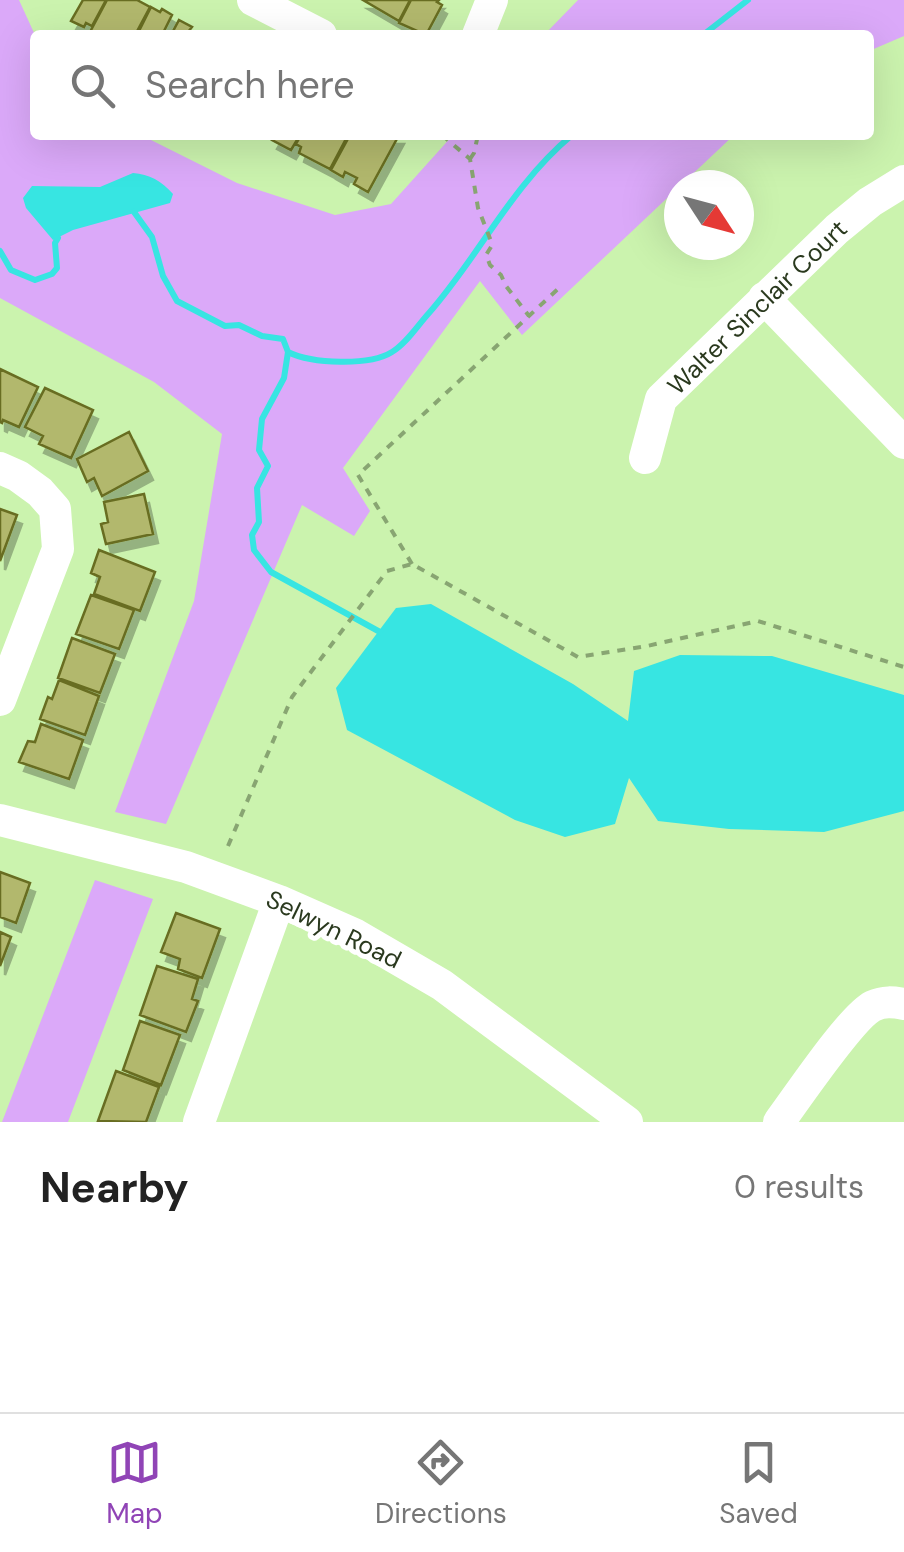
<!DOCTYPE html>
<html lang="en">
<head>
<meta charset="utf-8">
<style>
	body { margin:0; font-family:"DM Sans",sans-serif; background:#f2f2f2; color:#222 }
	.compass { position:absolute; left:664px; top:170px; width:90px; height:90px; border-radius:50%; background:#fff; box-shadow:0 10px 40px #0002; rotate:126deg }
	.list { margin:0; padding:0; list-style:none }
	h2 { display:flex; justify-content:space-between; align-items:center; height:130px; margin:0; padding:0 40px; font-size:42px }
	h2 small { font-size:32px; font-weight:400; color:#767676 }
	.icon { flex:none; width:55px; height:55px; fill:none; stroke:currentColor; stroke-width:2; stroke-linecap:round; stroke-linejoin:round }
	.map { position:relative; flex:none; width:904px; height:1122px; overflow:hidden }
	.search { position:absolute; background:#fff; box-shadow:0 10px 40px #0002; left:30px; right:30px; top:30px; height:110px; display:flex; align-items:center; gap:25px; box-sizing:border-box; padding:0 35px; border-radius:10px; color:#767676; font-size:38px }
	.sheet { height:290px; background:#fff }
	nav { display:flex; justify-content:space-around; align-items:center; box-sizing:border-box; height:140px; border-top:2px solid #e0e0e0; background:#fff; font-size:28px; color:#767676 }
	nav a { display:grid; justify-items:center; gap:5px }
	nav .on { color:#9044b6 }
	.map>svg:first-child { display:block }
</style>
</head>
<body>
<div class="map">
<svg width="904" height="1122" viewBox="0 0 904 1122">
	<defs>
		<filter id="shadow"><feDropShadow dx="5" dy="9" stdDeviation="0" flood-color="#0004"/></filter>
	</defs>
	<rect width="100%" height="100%" fill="#cbf3ae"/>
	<path fill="#dba9f9" d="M0 0H19L35 35V135H141L237 183 335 215 391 204 453 135H734L522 335 480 281 343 468 370 511 354 536 302 505 166 824 115 812 194 601 222 434 154 382 0 298Z
		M578 0H904V36L869 51V35H544Z
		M95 880 153 899 68 1122H2Z"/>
	<path fill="#37e5e2" d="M133 173C149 174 162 181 173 194L170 203 73 230 53 240 26 208 23 198 32 186 100 187Z
		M431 604 573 684 628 721 634 671 680 655 772 656 904 695V811L824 832 729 829 658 821 629 778 615 824 565 837 515 820 347 730 336 688 396 608Z"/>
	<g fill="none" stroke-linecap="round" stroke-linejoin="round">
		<path stroke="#37e5e2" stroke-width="6" d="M703 35 748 0
			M134 212 152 237 163 276 177 301 225 326 239 325 262 336 283 339 288 352 284 378 262 419 259 450 268 466 257 488 259 522 252 535 254 550 271 572 380 632
			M0 251 11 270 35 280 52 274 57 268 55 243 58 238
			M288 352C312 364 370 366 392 352 406 344 418 325 429 313 480 255 511 186 572 135"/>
	</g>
	<path fill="#b2b86d" stroke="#686d20" stroke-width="2.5" filter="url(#shadow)" d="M83 0H106L92 26 86 23 84 27 71 21Z
		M107 0H137L150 7 135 35H96L90 32Z
		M363 0H410L399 21Z
		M411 0H439L437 2 442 5 426 35 399 23Z
		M151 7 160 12 162 9 172 15 162 35H137Z
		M179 20 192 27 188 32 194 35H171Z
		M275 135H300L291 150 272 140Z
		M301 135H348L330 169 299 153 301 147 296 144Z
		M350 135H399L368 192 354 184 357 178 345 172 343 177 331 170Z
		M0 369 38 387 19 427 3 420 2 423 0 422Z
		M45 388 93 410 71 458 39 444 43 436 25 427Z
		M129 432 148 471 102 496 94 478 87 482 77 459Z
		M144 494 153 534 106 544 101 524 108 522 104 502Z
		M0 509 17 515 0 561Z
		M99 550 155 572 140 611 94 594 100 577 91 573Z
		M91 595 134 610 119 649 76 634Z
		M72 638 115 654 100 693 58 678Z
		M59 680 99 696 85 735 40 719 48 697 52 699Z
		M41 724 83 740 69 779 19 762 28 741 35 742Z
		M0 872 30 883 16 923 0 917Z
		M176 913 220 929 202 978 178 969 180 959 161 952Z
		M0 932 11 937 0 966Z
		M157 966 198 979 192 999 198 1001 186 1032 140 1015Z
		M140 1021 180 1035 161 1085 123 1070Z
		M116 1071 159 1087 146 1122 98 1121Z"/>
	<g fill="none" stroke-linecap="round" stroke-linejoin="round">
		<path stroke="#88a572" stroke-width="4" stroke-dasharray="8 8" stroke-linecap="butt" d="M442 135 470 159 478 208 491 241V247L486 255 490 265 501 275 506 286 529 316
			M470 159 474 153 478 135
			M412 564 358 475 559 288
			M228 846 292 697 387 571 412 564 578 657 647 646 758 621 904 667"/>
		<path stroke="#fff" stroke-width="32" d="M253 0 321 35
			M478 35 492 0
			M764 298 904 443
			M645 458 661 399 837 229 870 202 904 181
			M0 468 18 476 40 492 55 509 58 549 0 700
			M0 820 186 867 279 901 356 935 442 985 627 1122
			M199 1122 279 901
			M779 1122C797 1098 851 1017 873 1006 884 1001 893 1002 904 1004"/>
	</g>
	<g text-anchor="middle" stroke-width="10" stroke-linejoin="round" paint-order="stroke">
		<g font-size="25" fill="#2a391e" stroke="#fff">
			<text transform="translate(757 307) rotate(-44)" y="9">Walter Sinclair Court</text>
			<text transform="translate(334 929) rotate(26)" y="9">Selwyn Road</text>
		</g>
	</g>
</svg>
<svg class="compass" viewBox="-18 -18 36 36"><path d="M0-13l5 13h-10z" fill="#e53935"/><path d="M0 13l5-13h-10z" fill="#767676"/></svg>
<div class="search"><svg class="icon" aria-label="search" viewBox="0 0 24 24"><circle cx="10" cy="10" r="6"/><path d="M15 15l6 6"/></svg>Search here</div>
</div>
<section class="sheet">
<h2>Nearby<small>0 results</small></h2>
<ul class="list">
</ul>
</section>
<nav>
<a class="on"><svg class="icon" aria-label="map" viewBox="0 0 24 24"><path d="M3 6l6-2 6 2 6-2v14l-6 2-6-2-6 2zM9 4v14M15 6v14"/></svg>Map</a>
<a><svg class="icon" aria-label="directions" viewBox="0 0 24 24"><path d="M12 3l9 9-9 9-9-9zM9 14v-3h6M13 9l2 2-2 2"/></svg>Directions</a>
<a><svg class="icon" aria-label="saved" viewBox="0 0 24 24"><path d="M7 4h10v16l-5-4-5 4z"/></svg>Saved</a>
</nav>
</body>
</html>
